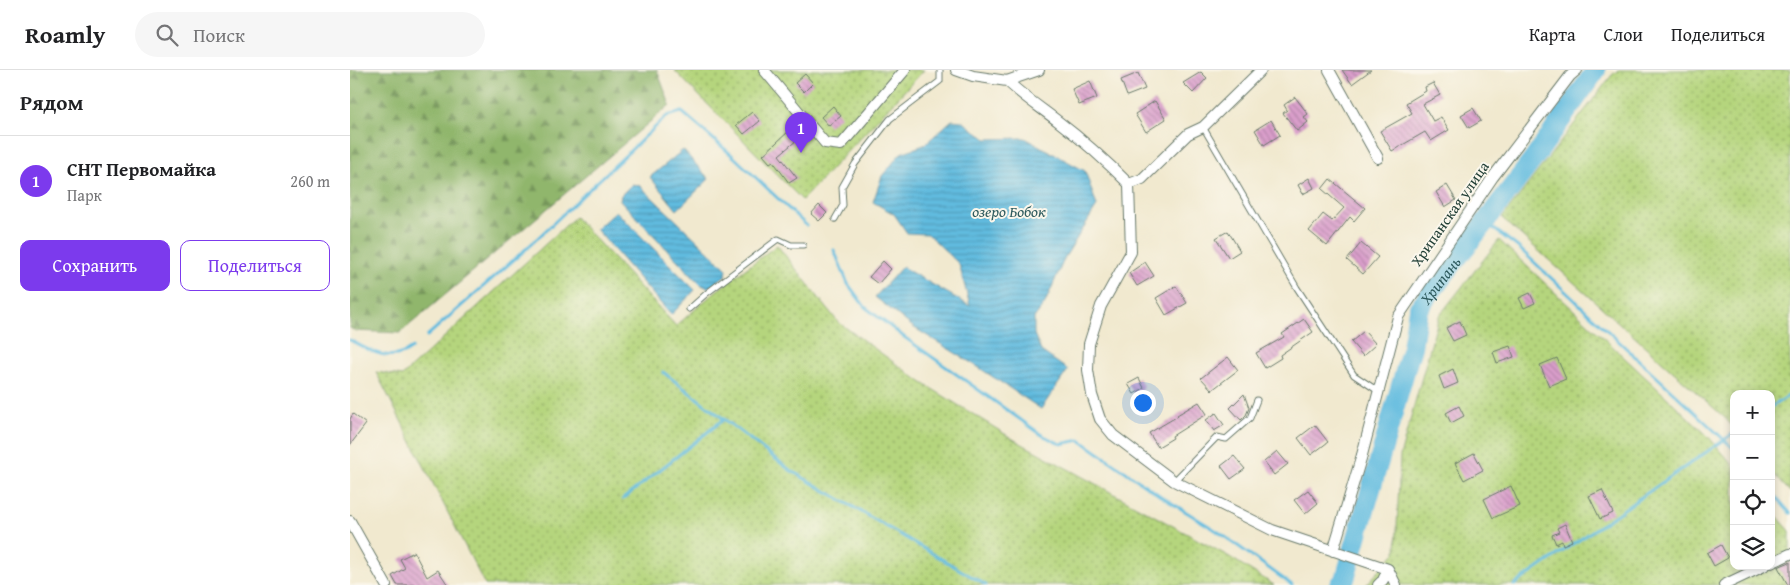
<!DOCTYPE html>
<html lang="ru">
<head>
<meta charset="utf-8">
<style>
	body { margin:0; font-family:"Gentium Book Plus",serif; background:#f6f6f6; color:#202124 }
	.controls { position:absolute; right:15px; bottom:15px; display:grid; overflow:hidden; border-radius:10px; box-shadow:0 2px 8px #0003 }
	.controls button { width:45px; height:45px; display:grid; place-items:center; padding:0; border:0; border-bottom:1px solid #e0e0e0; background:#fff; color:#202124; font:25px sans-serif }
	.you { position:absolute; left:792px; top:332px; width:18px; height:18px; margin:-12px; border:4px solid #fff; border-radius:50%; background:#1a73e8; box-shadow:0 0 0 8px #1a73e833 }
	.badge { display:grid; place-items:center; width:32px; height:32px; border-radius:50%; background:#7c3aed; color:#fff; font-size:16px; font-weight:700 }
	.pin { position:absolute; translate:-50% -41px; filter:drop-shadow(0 1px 2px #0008) }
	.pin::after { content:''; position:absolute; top:26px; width:18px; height:15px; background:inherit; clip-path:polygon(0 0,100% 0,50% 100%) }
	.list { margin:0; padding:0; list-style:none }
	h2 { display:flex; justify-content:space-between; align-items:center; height:65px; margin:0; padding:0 20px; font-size:21px }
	h2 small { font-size:16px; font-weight:400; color:#757577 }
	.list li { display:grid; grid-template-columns:32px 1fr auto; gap:15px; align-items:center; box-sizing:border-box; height:90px; padding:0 20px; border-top:1px solid #e0e0e0 }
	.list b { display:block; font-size:19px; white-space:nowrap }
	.list p { margin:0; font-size:16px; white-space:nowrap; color:#757577 }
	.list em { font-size:16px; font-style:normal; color:#757577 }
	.actions { display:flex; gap:10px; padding:15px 20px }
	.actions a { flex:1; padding:11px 0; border:1px solid #7c3aed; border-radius:10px; text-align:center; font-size:18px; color:#7c3aed }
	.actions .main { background:#7c3aed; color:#fff }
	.icon { flex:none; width:28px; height:28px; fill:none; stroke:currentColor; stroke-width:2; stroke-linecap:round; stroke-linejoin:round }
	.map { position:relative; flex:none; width:1440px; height:515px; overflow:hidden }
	header { display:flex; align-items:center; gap:30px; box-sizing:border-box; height:70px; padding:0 25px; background:#fff; border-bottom:1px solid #e0e0e0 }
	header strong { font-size:24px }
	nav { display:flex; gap:28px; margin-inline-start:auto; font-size:18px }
	.search { width:350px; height:45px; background:#f6f6f6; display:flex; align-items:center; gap:12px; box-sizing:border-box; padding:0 18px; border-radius:28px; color:#757577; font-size:19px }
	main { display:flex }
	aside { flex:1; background:#fff }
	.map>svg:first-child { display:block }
</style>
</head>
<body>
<header>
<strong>Roamly</strong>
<div class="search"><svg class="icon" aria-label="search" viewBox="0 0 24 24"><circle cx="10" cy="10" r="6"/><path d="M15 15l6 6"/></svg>Поиск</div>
<nav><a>Карта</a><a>Слои</a><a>Поделиться</a></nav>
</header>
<main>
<aside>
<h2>Рядом<small></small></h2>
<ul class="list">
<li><span class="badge">1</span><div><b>СНТ Первомайка</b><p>Парк</p></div><em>260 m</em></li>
</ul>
<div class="actions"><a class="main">Сохранить</a><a>Поделиться</a></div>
</aside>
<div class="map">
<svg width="1440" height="515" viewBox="0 0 1440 515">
	<defs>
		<pattern id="grass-dots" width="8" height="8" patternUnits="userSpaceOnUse" patternTransform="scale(1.25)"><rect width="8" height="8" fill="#b5d57d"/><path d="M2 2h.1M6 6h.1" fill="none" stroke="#93ae67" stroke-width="1.8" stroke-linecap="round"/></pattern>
		<pattern id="forest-firs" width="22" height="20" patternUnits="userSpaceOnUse" patternTransform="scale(1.25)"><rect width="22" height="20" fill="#90b66c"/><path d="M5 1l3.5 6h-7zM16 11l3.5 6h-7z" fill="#75955a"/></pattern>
		<pattern id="water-rules" width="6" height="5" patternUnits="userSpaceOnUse" patternTransform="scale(1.25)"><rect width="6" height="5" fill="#61bbdf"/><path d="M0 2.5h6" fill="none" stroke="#4f99b6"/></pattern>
		<pattern id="building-back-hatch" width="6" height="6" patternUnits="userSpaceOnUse" patternTransform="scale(1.25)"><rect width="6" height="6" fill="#da9ecb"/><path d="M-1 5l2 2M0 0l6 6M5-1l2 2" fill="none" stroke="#b082a6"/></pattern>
	</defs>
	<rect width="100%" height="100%" fill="#fbf7ec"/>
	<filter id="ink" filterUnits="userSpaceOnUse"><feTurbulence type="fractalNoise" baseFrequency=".02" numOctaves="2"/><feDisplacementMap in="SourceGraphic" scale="10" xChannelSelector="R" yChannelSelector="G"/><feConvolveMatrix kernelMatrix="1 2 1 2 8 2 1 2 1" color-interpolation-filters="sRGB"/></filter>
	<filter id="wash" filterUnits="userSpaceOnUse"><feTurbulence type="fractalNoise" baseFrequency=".0096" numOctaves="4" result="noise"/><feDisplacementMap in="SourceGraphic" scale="20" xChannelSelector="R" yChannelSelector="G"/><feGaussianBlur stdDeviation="1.12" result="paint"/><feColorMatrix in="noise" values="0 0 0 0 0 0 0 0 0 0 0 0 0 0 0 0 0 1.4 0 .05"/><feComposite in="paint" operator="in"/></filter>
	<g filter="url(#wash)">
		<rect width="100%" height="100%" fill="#f1e9cf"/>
		<path fill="url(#grass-dots)" stroke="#6a8958" d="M324 0H574L452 130Z
			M1269 0H1440V422L1421 401V324H1384V358L1375 348 1152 148 1262 5Z
			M225 147 326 256 365 222 427 175 488 252 571 312 663 369 878 486 924 515H135L26 302 52 306Z
			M1149 170 1357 365 1384 396V496H1421V439L1440 461V515H1016L1046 482 1050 386 1089 246Z"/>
		<path fill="url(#forest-firs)" stroke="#587a50" d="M0 0H307L320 35 50 263 5 261 0 258Z"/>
		<path fill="url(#water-rules)" stroke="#407c8a" d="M602 50 612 51 636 69 675 68 735 101 747 136 715 187 695 233 684 248V264L691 281 718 300 691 339 628 297 563 257 525 227 552 197 620 236 609 194 578 164 557 163 544 144 523 132 532 106 551 83 574 75Z
			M333 80 359 109 327 140 300 107Z
			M282 114 290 116 377 199 376 205 358 218 350 214 270 130 271 125Z
			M266 141 345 220 321 245 246 159Z"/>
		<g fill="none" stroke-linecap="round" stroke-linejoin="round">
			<path stroke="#61bbdf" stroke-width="3" d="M1135 152 1169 178 1384 379
				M484 180 498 214 515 237 554 267 692 365 711 374 730 370 812 427 867 461 942 515
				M77 266 176 179 317 46 332 42 384 87 456 155
				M0 270C19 281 42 294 62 278
				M313 302 440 400 636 515
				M1421 337 1440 325
				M1421 421 1440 443
				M273 429 374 349
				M1164 515 1384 363"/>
			<path stroke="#61bbdf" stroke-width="20" id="s1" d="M990 515 995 509 1062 277 1068 239 1185 87 1246 0"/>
		</g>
		<g id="blocks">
			<path fill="url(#building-back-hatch)" d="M992 0H1021L1002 14Z
				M851 2 857 8 843 23 833 13Z
				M788 3 795 19 777 26 771 10Z
				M455 4 463 13 454 22 445 13Z
				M740 11 747 28 729 35 722 19Z
				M1083 13 1090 25 1073 34 1083 51 1091 47 1099 60 1081 71 1075 62 1042 81 1030 61 1062 43 1056 33 1076 21 1075 17Z
				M945 27 958 44 954 47 958 52 947 61 933 43 937 40 934 35Z
				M805 31 816 49 796 62 785 44Z
				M483 36 491 46 479 56 471 47Z
				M1123 38 1131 51 1119 58 1111 45Z
				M402 42 410 51 394 64 386 55Z
				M921 50 930 65 914 75 905 60Z
				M439 61 447 70 429 85 447 108 439 113 423 91 420 93 413 85Z
				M959 108 964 118 953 124 948 115Z
				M980 109 1015 138 1004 151 1000 147 977 176 959 161 973 144 982 151 994 138 972 119Z
				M1097 115 1106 130 1095 137 1086 122Z
				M469 135 477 143 469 151 461 144Z
				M878 161 890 181 879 188 866 168Z
				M1011 173 1028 187 1013 204 997 190Z
				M533 191 541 199 528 214 519 207Z
				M795 192 804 206 787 216 779 203Z
				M826 216 837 233 816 245 806 228Z
				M1180 223 1185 233 1174 238 1169 228Z
				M954 249 963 262 930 285 931 288 915 298 906 283 934 267 932 264Z
				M1110 251 1116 265 1103 271 1096 258Z
				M1014 261 1026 274 1013 286 1001 272Z
				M1160 276 1164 287 1147 293 1143 282Z
				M878 287 888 300 862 320 851 308Z
				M1207 288 1216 309 1199 316 1190 295Z
				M1103 299 1108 313 1094 319 1089 306Z
				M789 308 794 318 784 324 778 314Z
				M894 324 899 338 896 345 891 350 880 338Z
				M849 332 857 344 822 366 823 368 808 377 799 363 828 346 827 345Z
				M1109 336 1114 346 1101 353 1096 343Z
				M866 343 874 355 864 361 856 350Z
				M3 344 16 354 0 375V349Z
				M965 355 978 372 961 385 948 368Z
				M927 381 938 394 924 405 914 392Z
				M1124 383 1133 400 1114 410 1105 393Z
				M884 386 895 399 881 409 871 396Z
				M1161 416 1170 436 1143 448 1134 429Z
				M958 420 968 433 955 444 944 430Z
				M1252 420 1263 443 1250 449 1239 426Z
				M1215 454 1222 471 1213 475 1212 471 1206 474 1202 465 1209 462 1207 458Z
				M1371 475 1378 488 1364 496 1357 483Z
				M64 482 77 507 88 500 98 515H47L42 506 55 498 50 489Z
				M1440 492V515H1438L1428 497Z"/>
		</g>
	</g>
	<g filter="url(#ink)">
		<use href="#blocks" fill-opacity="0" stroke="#68796a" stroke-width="1"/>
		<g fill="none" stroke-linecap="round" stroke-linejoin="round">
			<defs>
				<path id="lane" d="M853 57 947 218 1004 305 1028 321
					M485 149 493 135 492 117 505 94 540 49 590 11V0
					M339 239 357 223 428 169 441 175H453
					M824 411 867 367 876 369 900 348 907 330"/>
				<path id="street" d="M414 0 475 73 491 75 555 0
					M606 0 623 6 657 11 689 0
					M911 0 853 57 838 64 792 109 779 114 781 182 751 236 739 274 738 300 742 325 750 349 763 365 824 411 922 460 1038 499 1046 515
					M979 0 1028 88
					M657 11C674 27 691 38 709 52 734 71 757 92 779 114
					M0 451 36 515
					M983 481 1012 385 1048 247 1143 107 1220 6 1227 0
					M1421 493 1440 484
					M1028 515 1033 510 1038 499
					M1374 515 1414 496"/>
			</defs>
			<use href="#lane" stroke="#68796a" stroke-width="7"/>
			<use href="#street" stroke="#68796a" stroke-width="12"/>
			<use href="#lane" stroke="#fff" stroke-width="5"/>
			<use href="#street" stroke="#fff" stroke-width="10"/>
		</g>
	</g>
	<g text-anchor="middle" stroke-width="4" stroke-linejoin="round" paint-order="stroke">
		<g font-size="15" fill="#1f3d34" stroke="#fbf7ec">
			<text transform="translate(1100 144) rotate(-55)" y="5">Хрипанская улица</text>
		</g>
		<g font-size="16" font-style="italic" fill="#305c5f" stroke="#fbf7ec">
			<text x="659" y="147">озеро Бобок</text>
			<text dy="6" stroke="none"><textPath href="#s1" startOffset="324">Хрипань</textPath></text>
		</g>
	</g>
</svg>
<div class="controls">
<button>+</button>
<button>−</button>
<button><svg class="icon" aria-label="locate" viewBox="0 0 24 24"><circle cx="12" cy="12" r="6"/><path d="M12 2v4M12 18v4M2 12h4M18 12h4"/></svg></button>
<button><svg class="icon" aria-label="layers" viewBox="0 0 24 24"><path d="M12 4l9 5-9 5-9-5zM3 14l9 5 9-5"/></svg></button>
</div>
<div class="you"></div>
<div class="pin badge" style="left:451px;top:83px">1</div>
</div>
</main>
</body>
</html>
